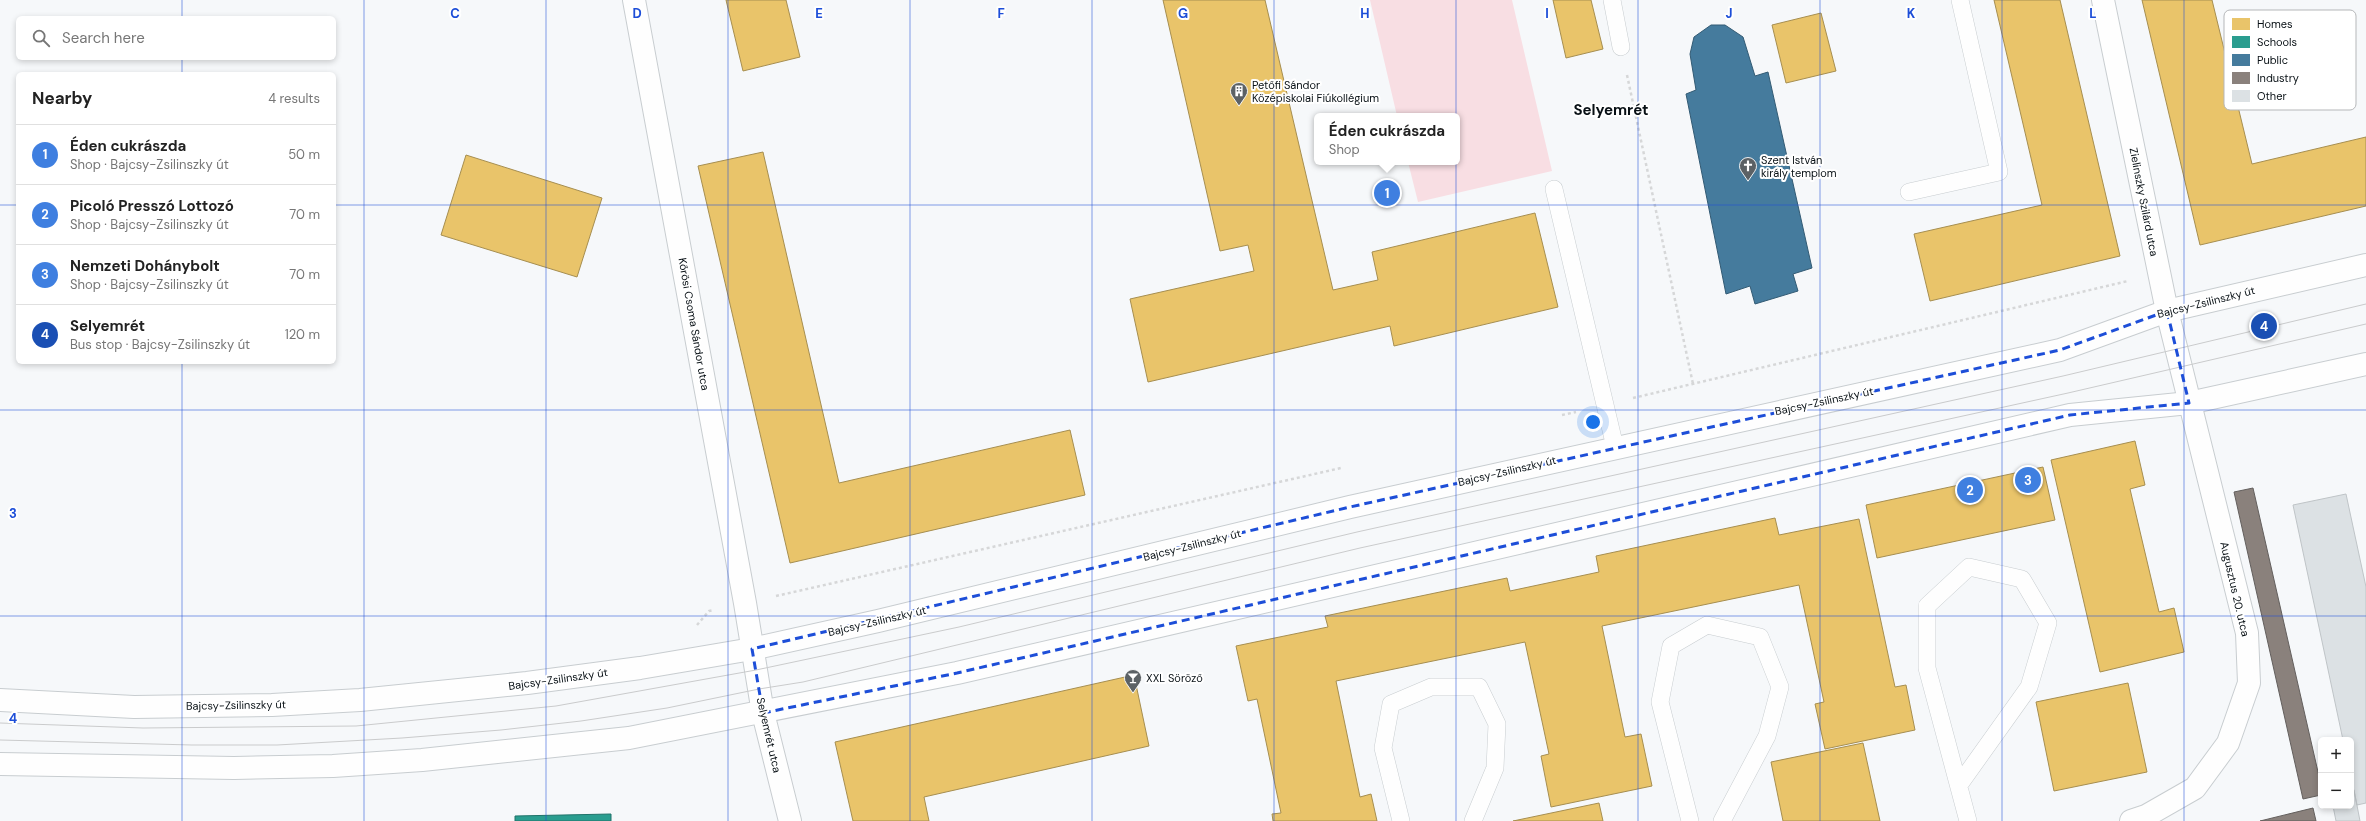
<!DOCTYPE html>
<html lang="en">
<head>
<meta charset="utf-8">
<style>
	body { margin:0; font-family:"DM Sans",sans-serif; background:#f6f6f6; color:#222 }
	.controls { position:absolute; right:12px; bottom:12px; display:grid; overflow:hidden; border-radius:6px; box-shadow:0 2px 6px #0003 }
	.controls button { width:36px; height:36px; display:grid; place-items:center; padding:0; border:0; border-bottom:1px solid #e0e0e0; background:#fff; color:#222; font:20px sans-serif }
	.you { position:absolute; left:1593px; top:422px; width:14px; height:14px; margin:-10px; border:3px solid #fff; border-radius:50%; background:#1a73e8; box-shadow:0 0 0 6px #1a73e833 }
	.badge { display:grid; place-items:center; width:26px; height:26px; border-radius:50%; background:#0f766e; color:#fff; font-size:13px; font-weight:700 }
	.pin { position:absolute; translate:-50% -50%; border:2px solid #fff; box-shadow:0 1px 4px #0006 }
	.popup { position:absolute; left:1314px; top:113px; width:146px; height:52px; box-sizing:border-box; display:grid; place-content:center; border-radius:6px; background:#fff; filter:drop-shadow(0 1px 3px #0005); font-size:13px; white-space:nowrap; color:#767676 }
	.popup b { font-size:15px; color:#222 }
	.popup::after { content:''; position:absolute; left:50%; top:100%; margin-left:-8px; border:8px solid transparent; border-top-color:#fff }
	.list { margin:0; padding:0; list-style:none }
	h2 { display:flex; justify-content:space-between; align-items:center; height:52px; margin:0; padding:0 16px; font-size:17px }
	h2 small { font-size:13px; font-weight:400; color:#767676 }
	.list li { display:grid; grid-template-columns:26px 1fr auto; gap:12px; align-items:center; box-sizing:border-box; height:60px; padding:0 16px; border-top:1px solid #e0e0e0 }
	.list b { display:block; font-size:15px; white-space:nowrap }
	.list p { margin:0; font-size:13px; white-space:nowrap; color:#767676 }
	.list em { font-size:13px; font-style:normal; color:#767676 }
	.icon { flex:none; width:22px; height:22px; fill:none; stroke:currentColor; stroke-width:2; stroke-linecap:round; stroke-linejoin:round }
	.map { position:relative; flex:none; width:2366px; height:821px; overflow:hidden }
	.search { position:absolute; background:#fff; box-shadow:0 2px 6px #0003; left:16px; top:16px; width:320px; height:44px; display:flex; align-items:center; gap:10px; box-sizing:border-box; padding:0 14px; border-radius:6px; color:#767676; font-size:15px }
	.panel { position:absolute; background:#fff; box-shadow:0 2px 6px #0003; left:16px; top:72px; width:320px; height:292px; border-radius:6px }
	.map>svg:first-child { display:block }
</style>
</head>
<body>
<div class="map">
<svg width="2366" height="821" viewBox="0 0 2366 821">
	<rect width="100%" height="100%" fill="#f6f8fa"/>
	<path fill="#f8dee3" d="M1370 0H1512L1552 171 1418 202 1408 162H1457V116H1397Z"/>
	<path fill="#e9c46a" stroke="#a68e50" d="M726 0H786L800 57 743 71Z
		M1163 0H1265L1333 290 1378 280 1372 252 1535 213 1558 307 1394 346 1390 326 1148 382 1130 299 1254 271 1248 245 1220 251Z
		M1553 0H1591L1603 49 1566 58Z
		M1994 0H2060L2120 256 1930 301 1914 234 2042 205Z
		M2142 0H2212L2252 164 2366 137V206L2200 245Z
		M1821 13 1836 71 1786 83 1772 25Z
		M763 152 839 483 1070 430 1085 495 790 563 698 166Z
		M466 155 602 198 577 277 441 235Z
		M2135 441 2145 485 2130 489 2159 612 2174 608 2184 652 2100 672 2051 460Z
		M2043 467 2055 520 1877 558 1866 505Z
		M1775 518 1779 535 1859 519 1895 687 1906 685 1915 730 1825 749 1815 704 1824 702 1799 585 1602 626 1625 737 1641 734 1652 786 1551 807 1541 756 1549 754 1525 642 1336 681 1360 797 1371 794 1377 821H1273L1272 814 1281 813 1257 699 1248 701 1236 646 1328 627 1325 616 1507 578 1510 591 1599 572 1596 556Z
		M1134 675 1149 746 924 797 929 821H853L835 742Z
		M2128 683 2147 772 2054 791 2036 702Z
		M1863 743 1880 821H1783L1771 762Z
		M1599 803 1603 821H1513Z"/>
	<path fill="#2a9d8f" stroke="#20736a" d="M611 814V821H515V816Z"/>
	<path fill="#457b9d" stroke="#335b74" d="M1711 25H1725L1743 37 1755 76 1768 72 1812 268 1793 274 1798 291 1755 304 1750 286 1726 294 1686 94 1696 90 1690 54 1694 37Z"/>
	<path fill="#8a817c" stroke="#635f5d" d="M2253 488 2321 785V795L2303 799 2234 492Z
		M2313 808 2316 821H2260Z"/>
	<path fill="#dce1e4" stroke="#bfc4c7" d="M2346 494 2366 587V803L2357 805 2351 777V740H2343L2293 505Z
		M2351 790H2354L2360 821H2336L2333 806H2351Z"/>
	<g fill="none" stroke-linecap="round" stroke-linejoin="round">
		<defs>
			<path id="lane" d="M1612 0 1621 47
				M1554 189 1615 447
				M1909 192 1999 172 1960 0
				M1959 785 2029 687 2048 623 2022 579 1969 567 1927 606V668L1968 821
				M1401 821 1383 748 1391 704 1431 687H1479L1497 724 1495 768 1473 821
				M1690 821 1660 702 1671 646 1707 625 1760 637 1780 687 1767 736 1722 821"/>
			<path id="street" d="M634 0 745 603 763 713 790 821
				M2103 0 2167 311 2247 633 2249 683 2228 743 2195 788 2146 816 2131 821"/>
			<path id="secondary" d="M0 700 134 707 272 705 360 700 527 683 640 668 752 649 878 621 1350 507 2060 350 2167 311 2366 265
				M0 764 234 768 333 766 422 760 629 738 957 673 2070 415 2189 403 2366 364"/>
		</defs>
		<use href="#lane" stroke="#c8cdd0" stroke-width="18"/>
		<use href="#street" stroke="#c8cdd0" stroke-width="24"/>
		<use href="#secondary" stroke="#c8cdd0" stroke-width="24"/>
		<path stroke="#d6d7d8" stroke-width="2.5" stroke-dasharray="3 3" stroke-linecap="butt" d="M1627 75 1693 384
			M1633 398 2128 281
			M1562 415 1576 412
			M776 596 1341 468
			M697 625 709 611 714 610"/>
		<use href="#lane" stroke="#fefefe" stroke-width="17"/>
		<use href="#street" stroke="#fefefe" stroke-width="22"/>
		<use href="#secondary" stroke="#fefefe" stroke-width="22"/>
		<path stroke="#cacbcc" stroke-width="1" d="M0 723 143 728 356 726 556 706 756 670 959 627 1357 532 2063 376 2366 304
			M0 740 192 745H277L402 738 501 730 581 721 667 708 759 689 803 682 1360 548 2068 393 2366 324"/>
	</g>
	<path fill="none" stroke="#1d4ed8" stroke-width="3" stroke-dasharray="8 5" stroke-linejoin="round" d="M2167 311 2189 403 2070 415 957 673 763 713 752 649 1350 507 2060 350Z"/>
	<path fill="none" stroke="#1d4ed8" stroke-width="1" stroke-opacity="0.55" d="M182 0V18M364 0V821M546 0V821M728 0V821M910 0V821M1092 0V821M1274 0V821M1456 0V821M1638 0V821M1820 0V821M2002 0V821M2184 0V821M182 58V74M0 205H18M334 205H2366M182 362V821M0 410H2366M0 616H2366"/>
	<defs>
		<symbol id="building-pin" viewBox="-11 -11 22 30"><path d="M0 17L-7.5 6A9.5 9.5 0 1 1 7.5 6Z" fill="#5b6165" stroke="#fff"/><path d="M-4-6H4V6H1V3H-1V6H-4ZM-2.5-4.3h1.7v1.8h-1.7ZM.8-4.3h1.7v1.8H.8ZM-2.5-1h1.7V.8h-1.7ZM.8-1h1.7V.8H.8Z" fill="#fff"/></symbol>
		<symbol id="church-pin" viewBox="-11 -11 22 30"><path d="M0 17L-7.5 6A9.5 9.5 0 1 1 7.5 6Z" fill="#5b6165" stroke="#fff"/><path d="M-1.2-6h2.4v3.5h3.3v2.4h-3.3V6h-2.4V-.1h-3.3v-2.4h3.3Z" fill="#fff"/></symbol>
		<symbol id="bar-pin" viewBox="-11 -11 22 30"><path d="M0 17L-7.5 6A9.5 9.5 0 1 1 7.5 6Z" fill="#5b6165" stroke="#fff"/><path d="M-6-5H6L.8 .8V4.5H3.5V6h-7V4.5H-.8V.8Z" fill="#fff"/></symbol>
	</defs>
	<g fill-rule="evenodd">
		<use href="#building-pin" x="1229" y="81" width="20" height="27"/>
		<use href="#church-pin" x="1738" y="156" width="20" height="27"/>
		<use href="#bar-pin" x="1123" y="668" width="20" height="27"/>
	</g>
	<g text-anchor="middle" stroke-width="4" stroke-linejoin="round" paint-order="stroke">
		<g font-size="11" fill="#081015" stroke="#fff" text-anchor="start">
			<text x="1252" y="89">Petőfi Sándor<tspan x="1252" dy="13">Középiskolai Fiúkollégium</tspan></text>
			<text x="1761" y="164">Szent István<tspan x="1761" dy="13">király templom</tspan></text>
			<text x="1146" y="682">XXL Söröző</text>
		</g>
		<g font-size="11" fill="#081015" stroke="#fff">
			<text transform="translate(2144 202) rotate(79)" y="4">Zielinszky Szilárd utca</text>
			<text transform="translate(2206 302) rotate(-14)" y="4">Bajcsy-Zsilinszky út</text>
			<text transform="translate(694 324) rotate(80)" y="4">Kőrösi Csoma Sándor utca</text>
			<text transform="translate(1824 401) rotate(-12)" y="4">Bajcsy-Zsilinszky út</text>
			<text transform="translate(1507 471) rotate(-13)" y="4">Bajcsy-Zsilinszky út</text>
			<text transform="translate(1192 545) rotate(-14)" y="4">Bajcsy-Zsilinszky út</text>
			<text transform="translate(2235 589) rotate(77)" y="4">Augusztus 20. utca</text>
			<text transform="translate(877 621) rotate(-13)" y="4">Bajcsy-Zsilinszky út</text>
			<text transform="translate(558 679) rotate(-8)" y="4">Bajcsy-Zsilinszky út</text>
			<text transform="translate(236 705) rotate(-1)" y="4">Bajcsy-Zsilinszky út</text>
			<text transform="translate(769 735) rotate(77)" y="4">Selyemrét utca</text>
		</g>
		<g font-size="15" font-weight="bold" fill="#081015" stroke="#fff">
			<text x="1611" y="115">Selyemrét</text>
		</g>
	</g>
	<rect x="2224" y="10" width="132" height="100" rx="6" fill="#fff" stroke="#b5b7b9" stroke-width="1"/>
	<rect x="2232" y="18" width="18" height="12" fill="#e9c46a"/>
	<rect x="2232" y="36" width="18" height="12" fill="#2a9d8f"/>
	<rect x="2232" y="54" width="18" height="12" fill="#457b9d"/>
	<rect x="2232" y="72" width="18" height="12" fill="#8a817c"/>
	<rect x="2232" y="90" width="18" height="12" fill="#dce1e4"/>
	<g font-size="11" fill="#081015">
		<text x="2257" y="28">Homes</text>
		<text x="2257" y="46">Schools</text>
		<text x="2257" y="64">Public</text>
		<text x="2257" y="82">Industry</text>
		<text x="2257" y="100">Other</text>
	</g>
	<g font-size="13" text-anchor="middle" font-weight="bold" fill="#1d4ed8" stroke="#fff" stroke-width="4" stroke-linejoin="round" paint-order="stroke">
		<text x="455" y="18">C</text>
		<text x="637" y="18">D</text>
		<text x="819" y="18">E</text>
		<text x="1001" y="18">F</text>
		<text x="1183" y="18">G</text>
		<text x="1365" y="18">H</text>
		<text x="1547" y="18">I</text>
		<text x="1729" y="18">J</text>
		<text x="1911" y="18">K</text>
		<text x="2093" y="18">L</text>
		<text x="13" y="518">3</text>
		<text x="13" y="723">4</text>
	</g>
</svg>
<div class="controls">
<button>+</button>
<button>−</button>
</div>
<div class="you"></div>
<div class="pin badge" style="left:1387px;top:193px;background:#3f7fe0">1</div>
<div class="popup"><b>Éden cukrászda</b>Shop</div>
<div class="pin badge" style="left:1970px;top:490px;background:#3f7fe0">2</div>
<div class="pin badge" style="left:2028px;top:480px;background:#3f7fe0">3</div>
<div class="pin badge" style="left:2264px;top:326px;background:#1a4fb4">4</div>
<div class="search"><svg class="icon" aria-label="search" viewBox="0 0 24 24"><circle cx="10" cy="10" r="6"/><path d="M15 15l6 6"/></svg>Search here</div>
<section class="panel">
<h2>Nearby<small>4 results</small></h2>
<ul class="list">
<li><span class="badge" style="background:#3f7fe0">1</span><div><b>Éden cukrászda</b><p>Shop · Bajcsy-Zsilinszky út</p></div><em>50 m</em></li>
<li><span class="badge" style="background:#3f7fe0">2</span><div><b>Picoló Presszó Lottozó</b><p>Shop · Bajcsy-Zsilinszky út</p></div><em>70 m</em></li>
<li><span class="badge" style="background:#3f7fe0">3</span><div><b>Nemzeti Dohánybolt</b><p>Shop · Bajcsy-Zsilinszky út</p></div><em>70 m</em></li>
<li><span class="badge" style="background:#1a4fb4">4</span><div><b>Selyemrét</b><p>Bus stop · Bajcsy-Zsilinszky út</p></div><em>120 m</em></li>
</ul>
</section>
</div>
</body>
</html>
